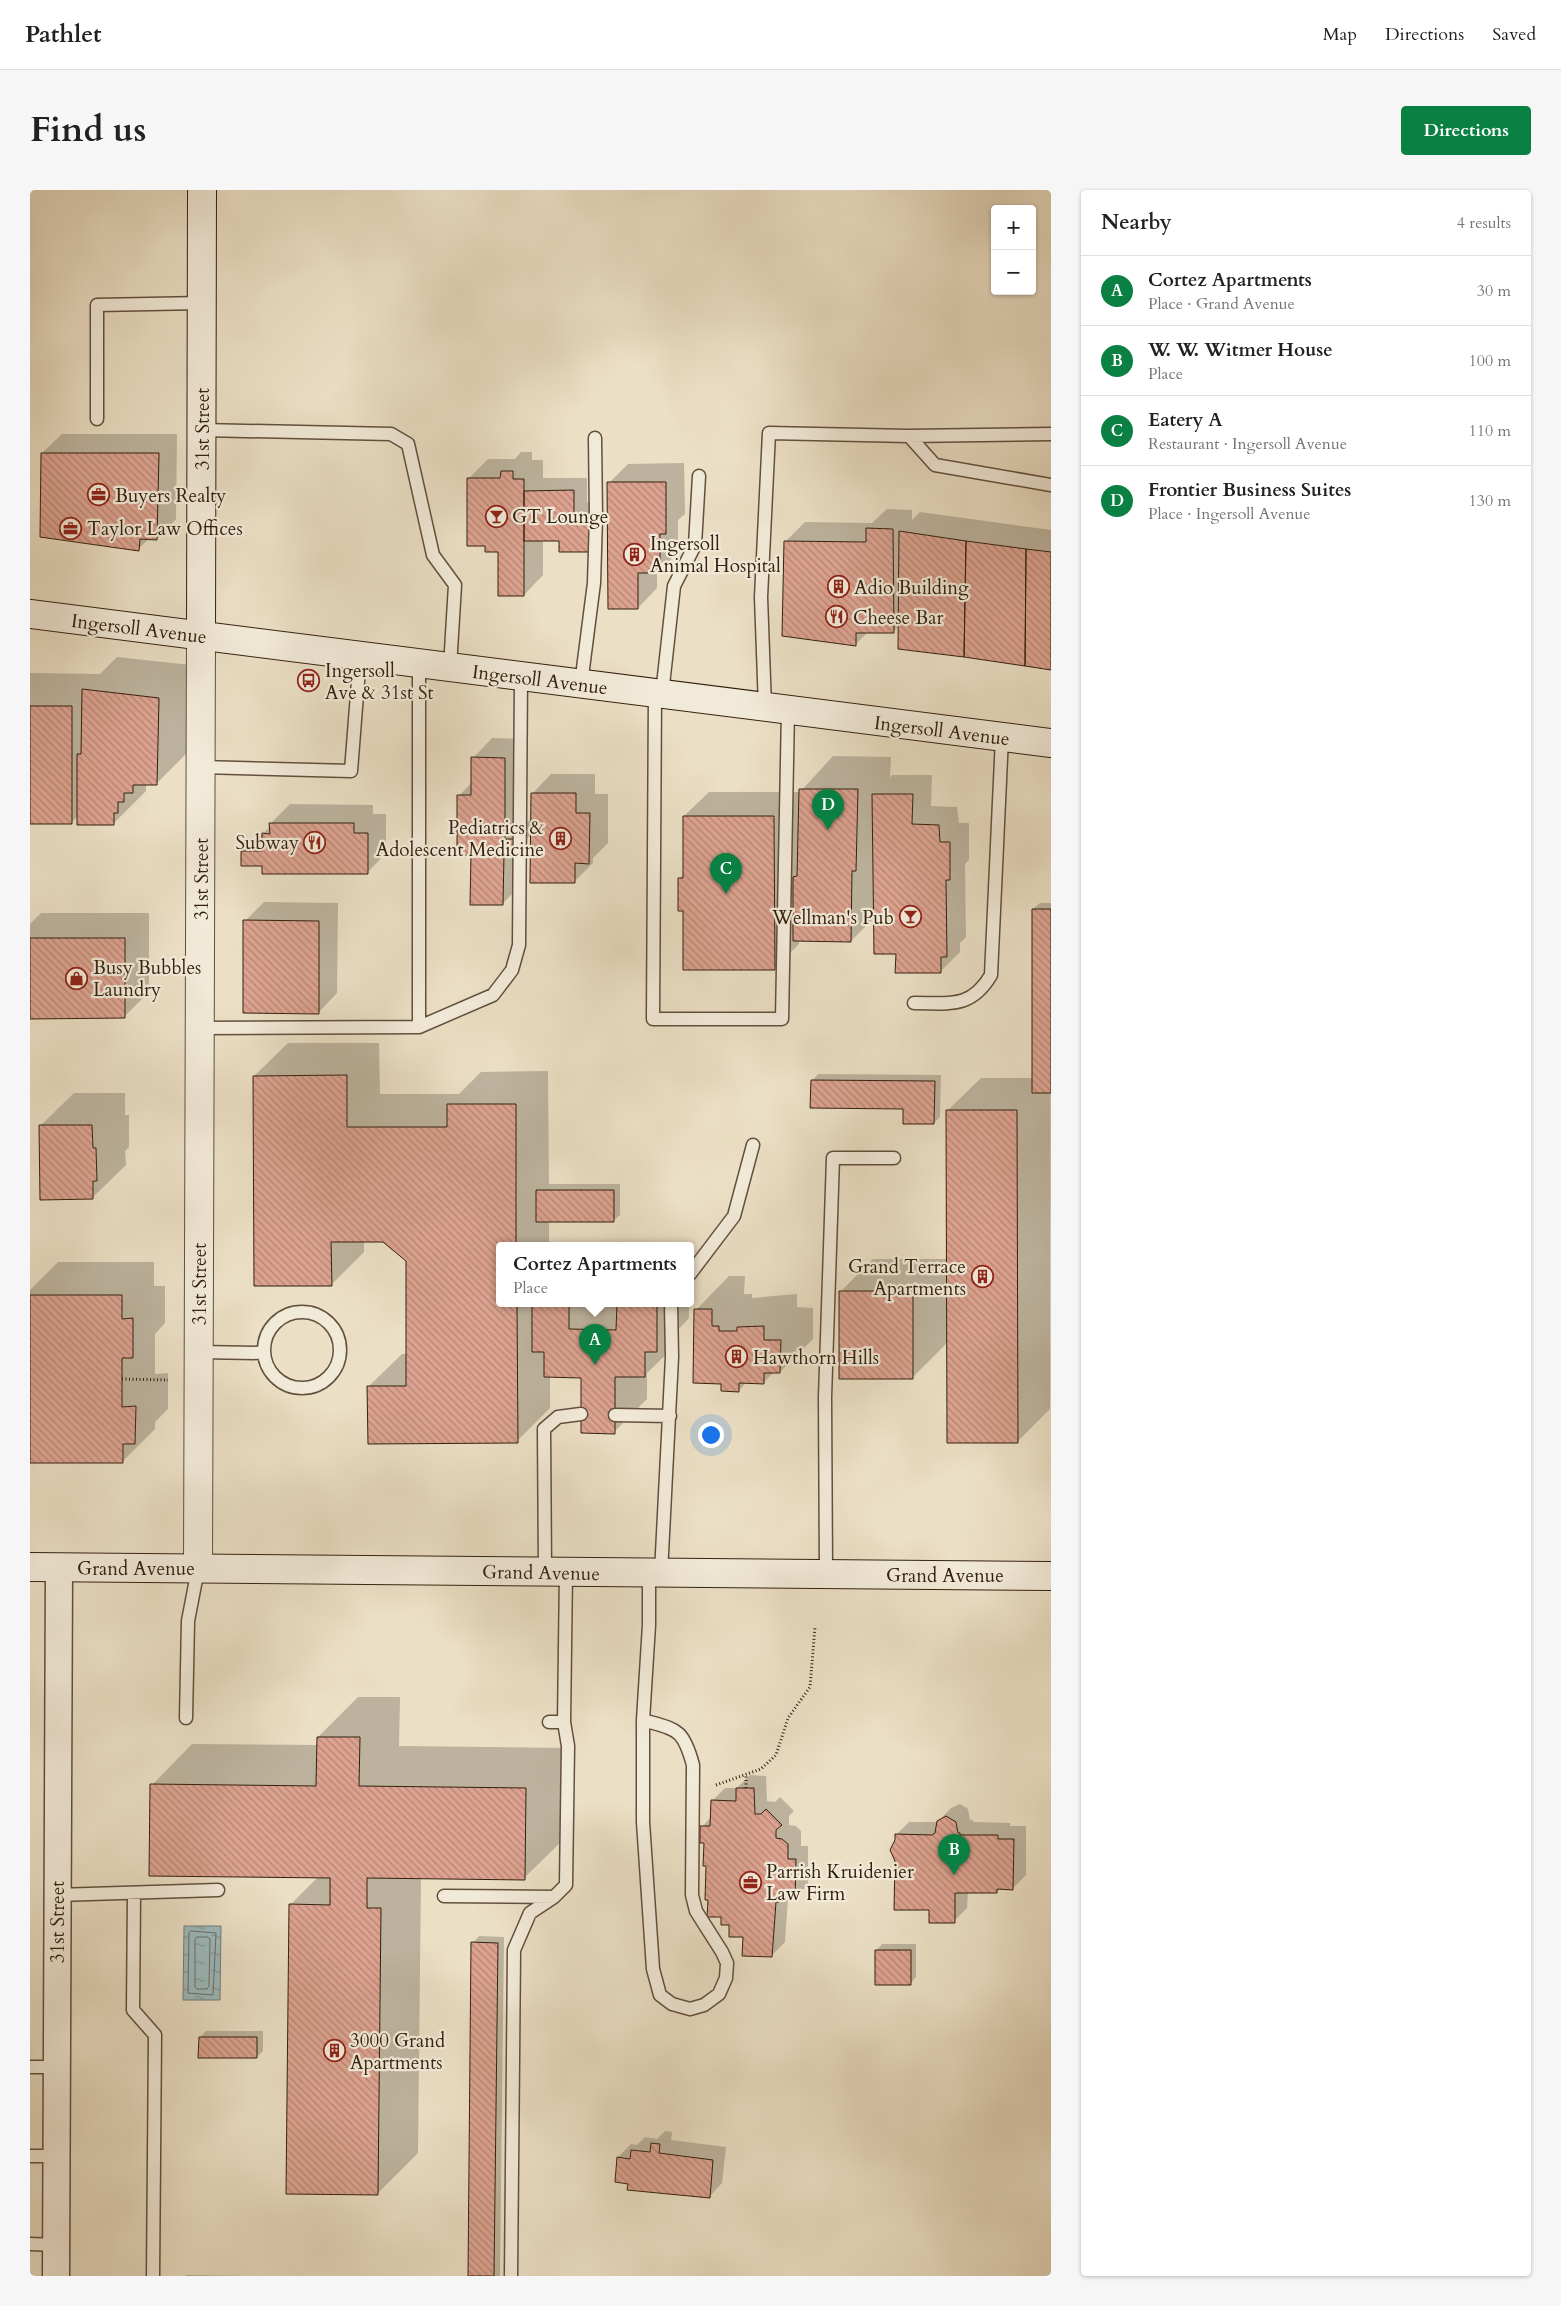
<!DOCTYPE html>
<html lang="en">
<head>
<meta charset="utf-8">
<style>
	body { margin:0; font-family:Cardo,serif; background:#f6f6f6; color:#202124 }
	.controls { position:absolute; right:15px; top:15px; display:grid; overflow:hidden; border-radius:5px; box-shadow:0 1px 4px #0004 }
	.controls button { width:45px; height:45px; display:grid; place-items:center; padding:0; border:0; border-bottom:1px solid #e0e0e0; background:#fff; color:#202124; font:25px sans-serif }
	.you { position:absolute; left:680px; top:1244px; width:18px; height:18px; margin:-12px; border:4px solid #fff; border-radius:50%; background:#1a73e8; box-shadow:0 0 0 8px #1a73e833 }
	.badge { display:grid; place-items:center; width:32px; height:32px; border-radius:50%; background:#0b8043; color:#fff; font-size:16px; font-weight:700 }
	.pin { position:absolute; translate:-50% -41px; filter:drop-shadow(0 1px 2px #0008) }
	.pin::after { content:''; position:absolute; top:26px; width:18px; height:15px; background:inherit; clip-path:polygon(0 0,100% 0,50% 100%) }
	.popup { position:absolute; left:466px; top:1052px; width:198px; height:65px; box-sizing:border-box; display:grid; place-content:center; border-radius:5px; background:#fff; filter:drop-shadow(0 1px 4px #0005); font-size:16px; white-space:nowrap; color:#757577 }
	.popup b { font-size:19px; color:#202124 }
	.popup::after { content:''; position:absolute; left:50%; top:100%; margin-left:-10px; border:10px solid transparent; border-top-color:#fff }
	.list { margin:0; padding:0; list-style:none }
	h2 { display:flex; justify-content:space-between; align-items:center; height:65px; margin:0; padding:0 20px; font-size:21px }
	h2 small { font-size:16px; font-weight:400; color:#757577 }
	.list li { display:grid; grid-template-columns:32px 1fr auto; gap:15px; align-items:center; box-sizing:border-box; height:70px; padding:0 20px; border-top:1px solid #e0e0e0 }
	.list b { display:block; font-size:19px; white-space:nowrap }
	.list p { margin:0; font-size:16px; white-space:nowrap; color:#757577 }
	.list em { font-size:16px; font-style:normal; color:#757577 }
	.map { position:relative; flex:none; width:1021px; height:2086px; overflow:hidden; border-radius:5px }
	header { display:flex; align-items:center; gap:30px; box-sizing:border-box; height:70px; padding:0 25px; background:#fff; border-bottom:1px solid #e0e0e0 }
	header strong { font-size:24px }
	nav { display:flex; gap:28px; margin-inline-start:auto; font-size:18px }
	.intro { display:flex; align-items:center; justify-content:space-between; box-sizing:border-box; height:120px; padding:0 30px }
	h1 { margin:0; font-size:35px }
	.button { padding:12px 22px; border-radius:5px; background:#0b8043; color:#fff; font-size:18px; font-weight:700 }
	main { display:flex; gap:30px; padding:0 30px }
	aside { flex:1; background:#fff; border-radius:5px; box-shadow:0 1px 4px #0004 }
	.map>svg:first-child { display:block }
</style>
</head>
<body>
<header>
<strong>Pathlet</strong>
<nav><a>Map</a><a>Directions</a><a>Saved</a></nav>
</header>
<div class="intro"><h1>Find us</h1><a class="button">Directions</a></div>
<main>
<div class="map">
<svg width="1021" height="2086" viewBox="0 0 1021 2086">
	<defs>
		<pattern id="water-ripples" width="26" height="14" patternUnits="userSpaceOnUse" patternTransform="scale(1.25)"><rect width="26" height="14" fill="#9cbabe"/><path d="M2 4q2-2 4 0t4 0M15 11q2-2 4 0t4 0" fill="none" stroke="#809799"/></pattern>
		<pattern id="building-back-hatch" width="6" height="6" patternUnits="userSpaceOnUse" patternTransform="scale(1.25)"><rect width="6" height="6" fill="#dda390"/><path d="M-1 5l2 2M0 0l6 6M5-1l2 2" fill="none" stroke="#b48474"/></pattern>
	</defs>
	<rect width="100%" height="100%" fill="#ebdfc5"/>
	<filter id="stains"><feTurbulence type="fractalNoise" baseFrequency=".004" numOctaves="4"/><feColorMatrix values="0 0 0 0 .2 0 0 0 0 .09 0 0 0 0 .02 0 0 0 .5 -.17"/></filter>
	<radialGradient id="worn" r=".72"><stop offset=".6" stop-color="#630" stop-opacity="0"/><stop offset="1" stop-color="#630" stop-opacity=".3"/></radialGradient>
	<path fill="url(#water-ripples)" stroke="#727d78" d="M154 1736H191L190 1810H153Z"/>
	<path fill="#0003" d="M32 244H147L146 329 127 349H119L108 359 12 263Z
		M491 262H502V270H513V288H557V312H572V348L559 361 530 349H513V385L494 405 469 361 439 288 458 269H485Z
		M654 273 655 324 648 330V363L627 382V398L608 418 579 293 598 274Z
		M857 319 882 320V330L890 322 1021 340V478L869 436 864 441H839L826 454 753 445 755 352 775 332 842 333Z
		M87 467 161 475 160 560 127 593H116V601L83 634 48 626 41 633H0V483L70 484Z
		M462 548 494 549 493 631H502V604L521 584H565V604H578V653L563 668V673L544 692 502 644 493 652 492 694 473 713 442 663 429 606 442 592 443 568Z
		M803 566 861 567 860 588 862 585H902L901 616 927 617 929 633H939V670L935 674 936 747 930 753V762L911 781 867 763 845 727 821 751 769 750V754L744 779 655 719 649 689 654 684V626L679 602H770Z
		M260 614 343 615V624H356V663L337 683 233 675 213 662 241 636V633Z
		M234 712 308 713 307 803 288 823 215 731Z
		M1010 713H1021L1020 1219 987 1252 918 1152 883 1187 810 1102 843 1069H918L917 921 951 888H1004L1003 719Z
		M11 723H119V802L94 827H0V734Z
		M258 853H349L350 904H429L451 882 518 881 519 994H590V1025L583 1031H519V1056H470V1114H659V1128L648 1140V1153L617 1183V1209L584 1242 553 1186H520V1218L487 1251 338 1197 372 1164H377V1070L353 1051H334V1062L301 1095 224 886Z
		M788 884 911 885 910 927 904 933 874 918 782 891Z
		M44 903H95V925H99V957L95 961 96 975 62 1008 10 936Z
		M28 1072H124V1096H135V1133L125 1144V1184L138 1183V1219L125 1232V1239L92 1272 0 1271V1100Z
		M699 1086H715L714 1104H722V1108L767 1104V1117L783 1118V1149L750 1182H744L733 1193 717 1192 709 1200 693 1193 666 1120Z
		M328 1507H370L369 1556 536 1558 535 1648 494 1688 391 1687 388 1963 348 2003 260 1715 289 1686 122 1595 162 1554 288 1555V1547Z
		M720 1585 736 1586 737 1611 745 1612 750 1607 764 1621 759 1626V1635L766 1636 771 1641V1656H778V1695L764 1708H758L755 1752 742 1765 714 1745 693 1726 677 1675 672 1637 682 1626V1611L695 1598H707Z
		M930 1614 938 1619 940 1630H943V1632L980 1633V1636H996V1685L983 1698H970L967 1702H938L937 1718 924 1731 900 1719 866 1650V1645L879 1632H908L921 1618Z
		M449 1746 474 1747 470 2086H439L443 1753Z
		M852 1754H886V1787L880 1794 846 1761Z
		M176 1841H233V1861L227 1867 170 1847Z
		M635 1941 642 1942 641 1950 696 1957 692 1993 679 2007 599 1993 588 1967 601 1954 607 1955 615 1947 627 1949Z
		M157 2085 214 2086H156Z"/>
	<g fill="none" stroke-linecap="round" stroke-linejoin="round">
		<path stroke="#686e66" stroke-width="1" d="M161 1741 186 1743 183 1805 158 1803 159 1743Z
			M167 1747H178L180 1749 179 1796 177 1799H167L165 1797V1750Z"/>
	</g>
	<path fill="url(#building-back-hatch)" stroke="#33210f" d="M11 263H129L127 350 110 349 109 361 10 347Z
		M471 281H483V289H494V406H468V362H455V356H437V288H470Z
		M577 292H636V344H630V383H608V419H578Z
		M544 300V325L560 324V362H529V351H494V301Z
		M836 338 863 339 864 443H826V456L752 446 754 351 836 352Z
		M869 341 936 351 934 467 868 459Z
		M936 351 996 359 995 476 934 467Z
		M996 359 1021 362V480L995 476Z
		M52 499 129 508 127 595H103V603H94V612H88V623H84V635H47V564H51Z
		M0 516H42V634H0Z
		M441 567 475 568V649H484V663L474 664 473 715H440L441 665H427V605H441Z
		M769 599H828L826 681H822L821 752 763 751V687L767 686Z
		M501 603H546V623H560L559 674 545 673V693H500Z
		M842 604H883L882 634 909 635 910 652H920V690H916L917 767H911V783H865L866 764H844Z
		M653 626H744L745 780H653V721H648V688H653Z
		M239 633H324V643H338V684H232V676H211V661H232V643L240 644Z
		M1002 719H1021V903H1002Z
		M213 730 289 731V824L213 823Z
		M0 748H95V828L0 829Z
		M317 885V937H417V914H486V1056H470V1114H487L488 1253 338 1254 337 1196H376V1071L353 1052H301L302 1096H224L223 886Z
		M781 890 905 891 904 934H873V919L780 918Z
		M916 920H987L988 1253H917Z
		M9 935H62L63 958H66L67 991H63V1009L10 1010Z
		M506 1000H584V1032H506Z
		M809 1101H883V1189H809Z
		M0 1105H92V1129L103 1128V1168H92V1217L106 1216 105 1254H93V1273H0Z
		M502 1114H539V1139L586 1140 587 1114H627V1162H615V1187H585V1244L551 1243V1188L514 1187V1162H502Z
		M664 1119H682V1136H689V1141H707V1137L734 1136V1150H751L750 1183H734V1194L709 1193V1202L691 1201V1194L663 1193Z
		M287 1547H330L329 1596 496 1598 495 1690 337 1688V1718H351L348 2005 256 2004 259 1714 300 1715V1688L119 1686 120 1594 286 1596Z
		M706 1598H724L725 1624H731L736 1619 752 1635 746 1640V1648L752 1649 758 1654V1669H766L765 1709H749V1712H746L742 1767 712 1766 713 1747H699V1735H691V1727H677L678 1710H675L676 1676H673L674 1653H670V1636H680L681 1610 706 1611Z
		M916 1626 926 1632 928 1643H930V1645H968V1649H984L983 1700 967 1699V1703H925V1733H899V1720H864L865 1671 860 1660 865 1650V1644L902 1645 905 1643 907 1631Z
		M441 1752 468 1753 464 2086H438Z
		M845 1760H881V1795H845Z
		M169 1847H227V1868H168Z
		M621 1953 630 1954 629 1963 683 1970 680 2008 597 2000 598 1994 585 1992 587 1967 600 1969 601 1960 620 1962Z"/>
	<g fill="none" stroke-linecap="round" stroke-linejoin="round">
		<defs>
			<path id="service" d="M67 229V115L172 113
				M172 240 361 244 378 254 403 365 425 395 420 477
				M879 246 1021 244
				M551 494 564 393 566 327 565 248
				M625 504 623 829H752L758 520
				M632 504 644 396 665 355 669 286
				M735 517 731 407 739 243 879 246 905 275 1021 295
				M171 577 321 581 330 466
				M884 813C919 813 941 819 961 785L972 547
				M389 837V473
				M170 838 389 837 463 805 482 780 489 755 491 486
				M660 1084 704 1026 723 955
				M234 1160a38 38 0 1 1 76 0a38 38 0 1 1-76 0Z
				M169 1162 234 1163
				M585 1225 640 1226
				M515 1381 514 1239 528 1227 551 1224
				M631 1383 642 1167 641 1114
				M796 1384 795 1207 803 968H864
				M156 1528 158 1431 168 1379
				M613 1530V1632L623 1779 630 1805 642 1814 660 1819 674 1815 689 1804 696 1788 697 1773 692 1762 666 1721 662 1705 663 1575C653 1538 647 1540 613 1530L619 1435V1383
				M519 1532H534
				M104 1704 103 1820 125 1845 123 2086
				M27 1705 188 1700
				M414 1706 524 1707
				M0 1877H26
				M0 1966H26
				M0 2054 26 2055
				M481 2086 484 1760 500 1723 524 1707 536 1695 538 1556 534 1532 536 1382"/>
			<path id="minor" d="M26 2086 29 1378"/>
			<path id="tertiary" d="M168 1379 171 446"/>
			<path id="secondary" d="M0 424 1021 553
				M171 446 172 0
				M0 1377 1021 1386"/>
		</defs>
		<use href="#service" stroke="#61503c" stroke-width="15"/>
		<use href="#minor" stroke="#61503c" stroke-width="29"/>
		<use href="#tertiary" stroke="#61503c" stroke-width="30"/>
		<use href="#secondary" stroke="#33210f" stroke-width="30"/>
		<path stroke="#33210f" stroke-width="3" stroke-dasharray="1 2.5" stroke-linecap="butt" d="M92 1189 138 1190
			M686 1595 731 1579 746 1565 758 1528 780 1497 785 1437
			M716 1598V1586"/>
		<use href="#service" stroke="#f2ead9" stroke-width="12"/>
		<use href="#minor" stroke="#f2ead9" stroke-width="26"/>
		<use href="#tertiary" stroke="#f2ead9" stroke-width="28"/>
		<use href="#secondary" stroke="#f2ead9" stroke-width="28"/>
	</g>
	<defs>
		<symbol id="office-ring" viewBox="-11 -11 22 22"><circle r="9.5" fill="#f2ead9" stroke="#8f2418" stroke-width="1.5"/><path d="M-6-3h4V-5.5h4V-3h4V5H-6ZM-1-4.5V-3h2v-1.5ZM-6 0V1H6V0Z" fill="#8f2418"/></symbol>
		<symbol id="bar-ring" viewBox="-11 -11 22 22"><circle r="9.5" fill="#f2ead9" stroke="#8f2418" stroke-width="1.5"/><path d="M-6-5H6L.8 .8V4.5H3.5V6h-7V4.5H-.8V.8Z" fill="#8f2418"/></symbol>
		<symbol id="building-ring" viewBox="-11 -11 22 22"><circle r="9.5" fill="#f2ead9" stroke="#8f2418" stroke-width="1.5"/><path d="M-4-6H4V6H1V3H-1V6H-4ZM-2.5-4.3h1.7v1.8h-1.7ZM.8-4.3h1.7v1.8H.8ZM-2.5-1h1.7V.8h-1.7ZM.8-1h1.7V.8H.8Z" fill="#8f2418"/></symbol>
		<symbol id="restaurant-ring" viewBox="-11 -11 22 22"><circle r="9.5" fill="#f2ead9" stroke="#8f2418" stroke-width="1.5"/><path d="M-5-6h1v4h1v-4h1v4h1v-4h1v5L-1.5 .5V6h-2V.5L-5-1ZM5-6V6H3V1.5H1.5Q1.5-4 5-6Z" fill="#8f2418"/></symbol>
		<symbol id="bus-ring" viewBox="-11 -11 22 22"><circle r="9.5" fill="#f2ead9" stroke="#8f2418" stroke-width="1.5"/><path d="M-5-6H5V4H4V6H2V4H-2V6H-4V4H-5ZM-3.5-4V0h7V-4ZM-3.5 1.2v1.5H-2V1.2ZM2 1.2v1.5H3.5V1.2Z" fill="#8f2418"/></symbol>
		<symbol id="shop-ring" viewBox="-11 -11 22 22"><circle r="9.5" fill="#f2ead9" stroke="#8f2418" stroke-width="1.5"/><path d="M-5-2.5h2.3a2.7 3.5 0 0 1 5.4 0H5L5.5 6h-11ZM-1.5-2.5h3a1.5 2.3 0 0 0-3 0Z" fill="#8f2418"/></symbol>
	</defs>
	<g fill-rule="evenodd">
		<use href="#office-ring" x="56" y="292" width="25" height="25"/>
		<use href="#bar-ring" x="454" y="314" width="25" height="25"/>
		<use href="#office-ring" x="28" y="326" width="25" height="25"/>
		<use href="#building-ring" x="592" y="352" width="25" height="25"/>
		<use href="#building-ring" x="796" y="384" width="25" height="25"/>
		<use href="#restaurant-ring" x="794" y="414" width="25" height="25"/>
		<use href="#bus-ring" x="266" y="478" width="25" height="25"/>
		<use href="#building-ring" x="518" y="636" width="25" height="25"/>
		<use href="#restaurant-ring" x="272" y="640" width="25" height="25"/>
		<use href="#bar-ring" x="868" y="714" width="25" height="25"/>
		<use href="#shop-ring" x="34" y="776" width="25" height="25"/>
		<use href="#building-ring" x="940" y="1074" width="25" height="25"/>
		<use href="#building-ring" x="694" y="1154" width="25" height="25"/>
		<use href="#office-ring" x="708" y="1680" width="25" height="25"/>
		<use href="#building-ring" x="292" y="1848" width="25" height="25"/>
	</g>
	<g text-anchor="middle" stroke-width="4.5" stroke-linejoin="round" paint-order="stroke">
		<g font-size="19" fill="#33210f" stroke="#f2ead9">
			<text transform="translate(172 239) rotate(-90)" y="7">31st Street</text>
			<text transform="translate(109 438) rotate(7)" y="7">Ingersoll Avenue</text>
			<text transform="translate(510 489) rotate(7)" y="7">Ingersoll Avenue</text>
			<text transform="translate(912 540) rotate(7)" y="7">Ingersoll Avenue</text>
			<text transform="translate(171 689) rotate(-90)" y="7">31st Street</text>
			<text transform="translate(169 1094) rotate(-90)" y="7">31st Street</text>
			<text x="106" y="1385">Grand Avenue</text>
			<text transform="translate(511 1382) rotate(1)" y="7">Grand Avenue</text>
			<text x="915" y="1392">Grand Avenue</text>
			<text transform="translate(27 1732) rotate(-90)" y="7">31st Street</text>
		</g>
		<g font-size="19" fill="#33210f" stroke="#f2ead9" text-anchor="start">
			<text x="85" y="312">Buyers Realty</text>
			<text x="482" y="333">GT Lounge</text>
			<text x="57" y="345">Taylor Law Offices</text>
			<text x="620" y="360">Ingersoll<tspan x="620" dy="22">Animal Hospital</tspan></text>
			<text x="824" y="404">Adio Building</text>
			<text x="823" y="434">Cheese Bar</text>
			<text x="295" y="487">Ingersoll<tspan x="295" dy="22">Ave &amp; 31st St</tspan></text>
			<text x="514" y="644" text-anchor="end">Pediatrics &amp;<tspan x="514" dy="22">Adolescent Medicine</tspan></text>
			<text x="269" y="659" text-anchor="end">Subway</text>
			<text x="864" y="734" text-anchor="end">Wellman's Pub</text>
			<text x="63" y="784">Busy Bubbles<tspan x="63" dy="22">Laundry</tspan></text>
			<text x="936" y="1083" text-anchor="end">Grand Terrace<tspan x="936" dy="22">Apartments</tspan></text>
			<text x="723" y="1174">Hawthorn Hills</text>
			<text x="736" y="1688">Parrish Kruidenier<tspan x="736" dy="22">Law Firm</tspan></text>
			<text x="320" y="1857">3000 Grand<tspan x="320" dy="22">Apartments</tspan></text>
		</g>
	</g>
	<rect width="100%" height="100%" filter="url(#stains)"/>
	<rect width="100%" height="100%" fill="url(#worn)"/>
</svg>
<div class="controls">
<button>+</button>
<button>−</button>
</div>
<div class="you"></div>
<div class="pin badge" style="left:565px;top:1175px">A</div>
<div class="popup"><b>Cortez Apartments</b>Place</div>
<div class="pin badge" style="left:924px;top:1685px">B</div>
<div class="pin badge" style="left:696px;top:704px">C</div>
<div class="pin badge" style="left:798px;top:640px">D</div>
</div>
<aside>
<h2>Nearby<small>4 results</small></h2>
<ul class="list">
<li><span class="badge">A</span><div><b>Cortez Apartments</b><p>Place · Grand Avenue</p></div><em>30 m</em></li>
<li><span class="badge">B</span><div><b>W. W. Witmer House</b><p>Place</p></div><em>100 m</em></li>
<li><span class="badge">C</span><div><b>Eatery A</b><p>Restaurant · Ingersoll Avenue</p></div><em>110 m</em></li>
<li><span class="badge">D</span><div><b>Frontier Business Suites</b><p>Place · Ingersoll Avenue</p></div><em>130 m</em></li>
</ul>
</aside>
</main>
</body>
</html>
